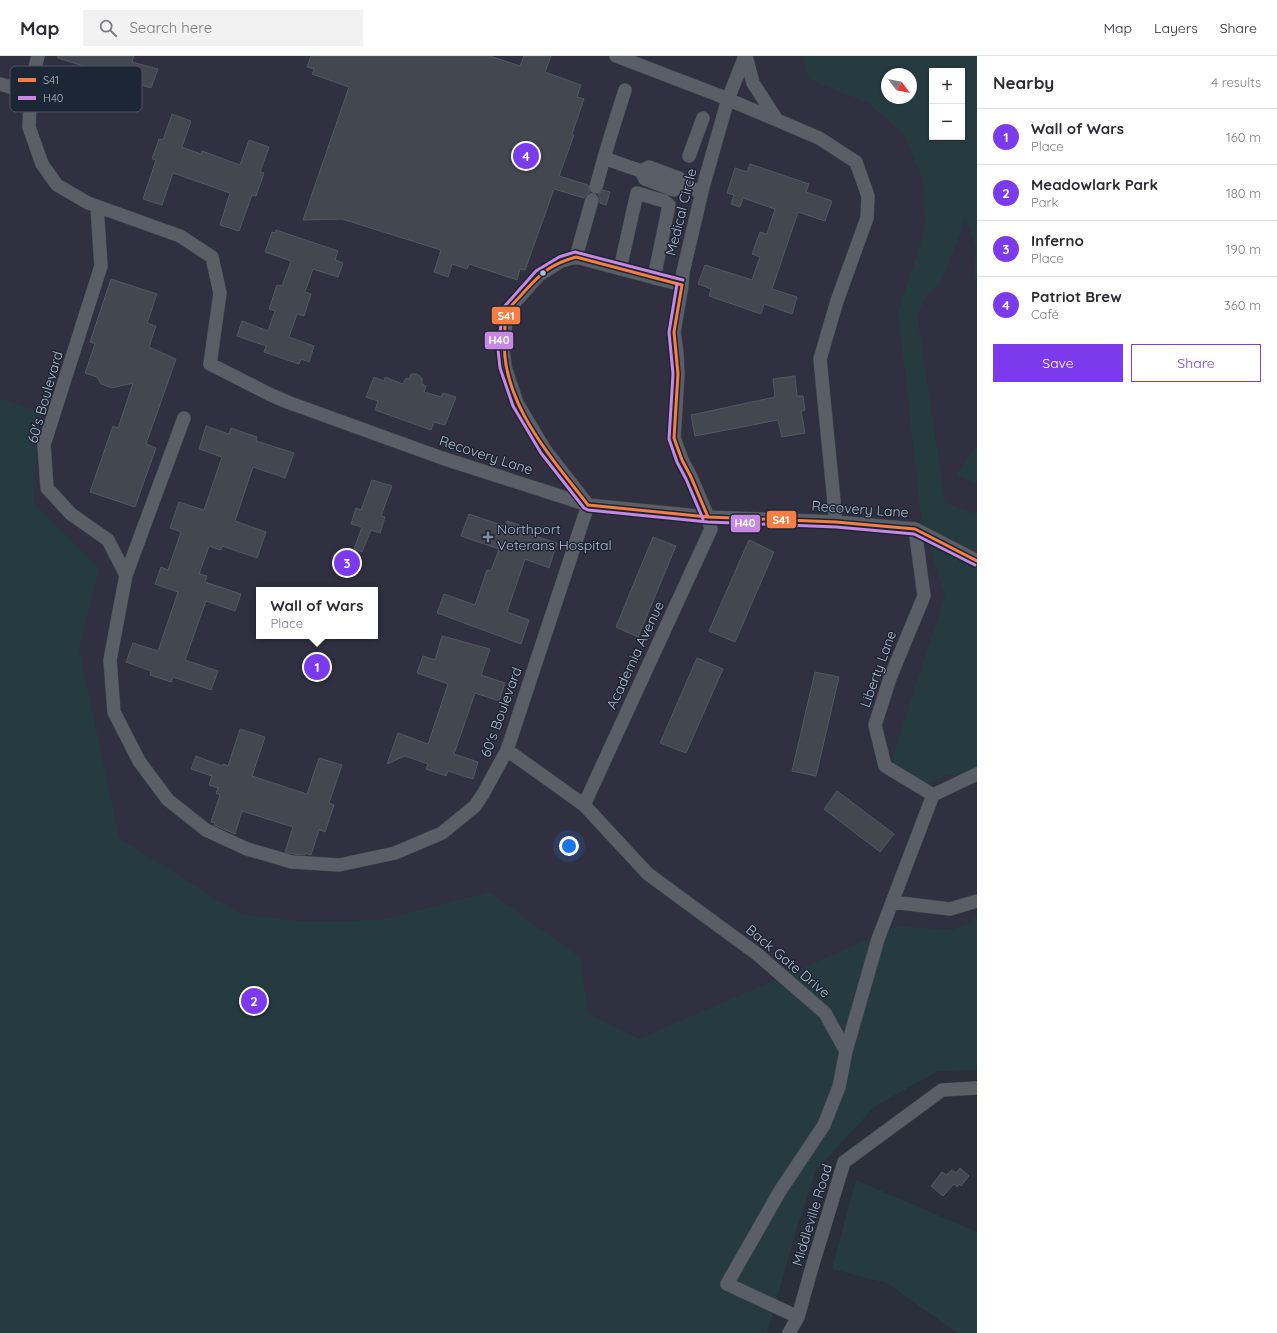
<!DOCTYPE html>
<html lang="en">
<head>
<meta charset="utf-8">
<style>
	body { margin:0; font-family:Quicksand,sans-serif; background:#f2f2f3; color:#2b2b33 }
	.controls { position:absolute; right:12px; top:12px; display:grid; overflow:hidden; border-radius:0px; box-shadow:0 1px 3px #0004 }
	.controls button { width:36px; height:36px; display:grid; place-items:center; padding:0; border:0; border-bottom:1px solid #e1e1e2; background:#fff; color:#2b2b33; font:20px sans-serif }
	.compass { position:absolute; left:881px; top:12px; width:36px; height:36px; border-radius:50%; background:#fff; box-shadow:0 1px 3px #0004; rotate:122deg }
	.you { position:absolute; left:569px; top:790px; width:14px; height:14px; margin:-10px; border:3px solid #fff; border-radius:50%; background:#1a73e8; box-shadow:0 0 0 6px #1a73e833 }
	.badge { display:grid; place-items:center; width:26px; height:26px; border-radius:50%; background:#7c3aed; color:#fff; font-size:13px; font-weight:700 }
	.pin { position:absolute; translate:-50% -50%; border:2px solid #fff; box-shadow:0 1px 4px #0006 }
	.popup { position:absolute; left:256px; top:531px; width:122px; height:52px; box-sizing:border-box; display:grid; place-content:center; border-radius:0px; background:#fff; filter:drop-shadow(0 1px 3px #0005); font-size:13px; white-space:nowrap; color:#7c7c81 }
	.popup b { font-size:15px; color:#2b2b33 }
	.popup::after { content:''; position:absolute; left:50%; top:100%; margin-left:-8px; border:8px solid transparent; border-top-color:#fff }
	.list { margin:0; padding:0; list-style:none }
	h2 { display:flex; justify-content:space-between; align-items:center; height:52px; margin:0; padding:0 16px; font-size:17px }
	h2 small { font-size:13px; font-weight:400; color:#7c7c81 }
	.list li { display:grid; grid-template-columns:26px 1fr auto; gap:12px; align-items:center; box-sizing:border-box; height:56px; padding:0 16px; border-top:1px solid #e1e1e2 }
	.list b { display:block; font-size:15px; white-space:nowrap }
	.list p { margin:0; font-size:13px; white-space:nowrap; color:#7c7c81 }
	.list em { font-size:13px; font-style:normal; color:#7c7c81 }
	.actions { display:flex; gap:8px; padding:12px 16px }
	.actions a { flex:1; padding:9px 0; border:1px solid #7c3aed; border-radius:0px; text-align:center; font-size:14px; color:#7c3aed }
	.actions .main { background:#7c3aed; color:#fff }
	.icon { flex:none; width:22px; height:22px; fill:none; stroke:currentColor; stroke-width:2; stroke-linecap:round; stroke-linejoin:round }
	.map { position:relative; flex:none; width:977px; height:1277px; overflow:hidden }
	header { display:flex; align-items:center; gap:24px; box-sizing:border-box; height:56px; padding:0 20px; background:#fff; border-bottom:1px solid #e1e1e2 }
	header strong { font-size:19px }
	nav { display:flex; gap:22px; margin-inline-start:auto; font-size:14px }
	.search { width:280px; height:36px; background:#f2f2f3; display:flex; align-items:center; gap:10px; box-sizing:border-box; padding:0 14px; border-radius:0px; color:#7c7c81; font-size:15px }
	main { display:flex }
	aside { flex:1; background:#fff }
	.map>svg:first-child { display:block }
</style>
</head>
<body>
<header>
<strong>Map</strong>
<div class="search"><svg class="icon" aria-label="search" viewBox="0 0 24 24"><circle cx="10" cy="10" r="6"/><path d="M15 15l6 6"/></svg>Search here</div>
<nav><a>Map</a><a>Layers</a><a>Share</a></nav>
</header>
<main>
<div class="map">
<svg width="977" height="1277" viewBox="0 0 977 1277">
	<rect width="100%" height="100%" fill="#29303a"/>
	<path fill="#313040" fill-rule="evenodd" d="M0 0H977V389L955 420 977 427V1014L938 1015 875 1050 377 907 100 809 0 630ZM932 15H962V81H932ZM887 18H911V42H887ZM259 534H375V580H259Z"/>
	<path fill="#263b40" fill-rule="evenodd" d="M803 0H977V224L974 220 976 191 964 158 960 178 943 222 928 238 917 258 945 447 977 458V721L948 719 928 727 903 726 892 707 895 693 945 541 921 460 898 256 925 174 923 124 904 78 868 47 809 23ZM932 15H962V81H932ZM887 18H911V42H887Z
		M0 343 40 355 33 446 99 512 79 593 119 782 240 858 306 866 382 864 489 836 580 901 588 957 639 983 899 870 952 874 969 867 977 859V1014L938 1015 875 1050 816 1114 798 1168 767 1277H0Z
		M977 389V427L955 420Z
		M856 1124 977 1176V1277H957L887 1227 832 1213Z"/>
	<path fill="#434850" stroke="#515861" d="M58 0H134L132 6 158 13 151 32 126 24 124 29 101 21 102 16 58 2Z
		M311 0H490L520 10 524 0H551L545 16 581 29 577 41 584 43 572 78 574 79 559 120 588 129 590 136 586 139 584 142 554 133 525 214 520 213 517 224 469 208 467 213 452 208 448 221 434 216 441 194 342 163 303 164 349 31 312 18 314 13 307 11Z
		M172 58 191 65 182 91 201 98 202 95 240 109 249 84 269 91 260 116 264 117 256 140 252 139 239 175 220 169 230 137 173 117 162 149 143 143 156 104 152 103 159 83 163 84Z
		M750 108 809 128 806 136 832 145 825 165 798 156 772 233 797 241 792 258 764 248 761 258 709 240 711 233 698 228 705 209 752 224 760 201 752 198 760 176 767 178 775 153 743 142 740 151 731 148 734 139 727 137 735 112 747 116Z
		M603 134 610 136 606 149 600 147V142L598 139Z
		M276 174 338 195 335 204 343 207 338 221 313 213 305 236 311 238 304 260 297 258 289 281 314 290 309 306 301 303 299 308 264 296 266 290 237 280 242 265 268 275 275 255 269 253 277 229 282 230 291 205 265 196 272 176 275 177Z
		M111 223 157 238 147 267 156 270 149 291 176 303 146 388 156 392 135 451 90 436 113 370 118 372 133 327 112 332 101 328 97 321 85 317 95 288 90 286Z
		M411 318H417L422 322V328L426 330 424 336 441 341 443 337 456 341 445 369 434 366 431 374 375 354 378 345 366 341 374 321 384 325 385 321 403 328 406 322 409 323Z
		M795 320 797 340H803L805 354 801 355 805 377 782 381 778 364 695 380 691 359 775 341 773 323Z
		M206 370 229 378 231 372 257 381 256 385 294 397 285 422 253 411 235 465 266 476 257 502 222 490 221 494 209 490 199 518 207 520 205 526 241 538 235 555 206 545 185 604 218 615 211 634 173 621 171 626 150 619 151 615 126 606 133 587 158 595 178 536 155 528 161 511 168 514 181 476 170 472 179 446 204 454 222 401 199 393Z
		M372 424 392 430 381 460 385 461 380 477 371 474 362 496 354 493 362 471 351 468 356 452 361 454Z
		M469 458 504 470 507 465 534 474 532 479 557 487 549 512 525 503 507 556 529 564 521 588 437 557 444 538 475 549 487 514 491 515 499 493 461 480Z
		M653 481 676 490 638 581 616 571Z
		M749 484 774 496 735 586 709 575Z
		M442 580 490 593 481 619 505 627 499 645 475 637 454 698 478 706 473 723 448 715 446 720 426 713 428 708 405 700 387 708 398 677 428 688 448 628 417 617 423 600 435 604Z
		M697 602 723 613 686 697 660 687Z
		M815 616 839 621 816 720 792 715Z
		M240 673 265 681 252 720 307 738 319 702 342 709 329 747 334 749 325 776 319 774 311 799 305 797V799L293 798 285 796 293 771 242 755 235 778 214 769 215 767 211 766 220 739 216 737 218 732 209 729 212 720 191 713 196 700 222 710 223 708 228 710Z
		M837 735 894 778 880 796 824 753Z
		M960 1112 969 1120 961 1130 959 1128 957 1131 954 1128 943 1140 931 1130 942 1116 946 1119 952 1114 956 1117Z"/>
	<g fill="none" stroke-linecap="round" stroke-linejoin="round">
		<defs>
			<path id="minor" d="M38 0 31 27 29 71 42 108 57 129 88 147 180 180 212 201 220 237 210 308 271 339 290 347 442 402 588 449 708 461 836 466 915 473 977 505
				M616 0 718 39 819 82 856 106 868 140 867 162 837 245 820 303 836 466
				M746 0 753 27 777 64
				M0 28 31 37
				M625 34 613 72 604 102 641 115 645 123 674 134 682 129 701 136
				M689 100 703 62
				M641 115 649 111 679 122 682 129
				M596 131 604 102
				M97 151 101 210 44 389 47 432 71 458 108 484 126 519 110 604 114 656 139 705 168 744 206 774 247 793 292 806 339 809 395 797 442 777 475 750 483 738 507 694 588 449
				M576 201 592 144
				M620 213 637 137 664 145 669 149 654 222
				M588 449 545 394 517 347 505 311 503 293 507 255 539 219 561 205 576 201 682 229
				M915 473 924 540 890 622 875 669 885 710 933 739 977 718
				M126 519 184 362
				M507 694 584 749 648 818 757 898 825 957 846 995
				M584 749 711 473 708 461 691 421 682 404 674 382 678 318 677 298 674 276 682 229 683 216 703 131 728 43 745 0
				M892 846 950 853 977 845
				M798 1261 727 1228 780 1135 824 1069 839 1031 846 995 878 883 933 739
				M789 1277 798 1261 812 1211 844 1106 942 1034 977 1032"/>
		</defs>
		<use href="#minor" stroke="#464b52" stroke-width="14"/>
		<use href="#minor" stroke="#5a5f67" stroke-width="13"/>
		<defs>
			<path id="bus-1" d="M682 229 576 201C551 208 541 217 524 236 519 242 512 248 508 254 504 260 505 271 505 278 498 343 551 401 588 449L708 461 836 466 915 473 977 505
				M682 229 674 276 678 318 674 382 682 404 691 421 708 461"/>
			<path id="bus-2" d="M683 224 575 196 559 201 536 215 503 252 498 293 500 312 513 350 541 397 584 452 588 454 708 466 836 471 914 478 975 509
				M677 228 669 276 673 318 669 383 677 406 686 423 703 463"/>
		</defs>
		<use href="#bus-1" stroke="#1c2635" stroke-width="6"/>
		<use href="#bus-2" stroke="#1c2635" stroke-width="6"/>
		<use href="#bus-1" stroke="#f77d43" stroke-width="3"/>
		<use href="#bus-2" stroke="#c787e3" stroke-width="3"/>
	</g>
	<circle fill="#b3bccb" stroke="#1c2635" stroke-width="1.5" cx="543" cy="217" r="3.5"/>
	<path fill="#838b98" stroke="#1c2635" stroke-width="1.5" d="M486 475h4v4h4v4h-4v4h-4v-4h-4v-4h4z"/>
	<g text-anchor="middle" stroke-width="3" stroke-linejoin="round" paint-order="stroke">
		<g font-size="14" fill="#b3bccb" stroke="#1c2635">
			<text transform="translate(681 156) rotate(-76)" y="5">Medical Circle</text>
			<text transform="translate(45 341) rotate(-74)" y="5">60's Boulevard</text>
			<text transform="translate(486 399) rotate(18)" y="5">Recovery Lane</text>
			<text transform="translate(860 453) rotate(4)" y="5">Recovery Lane</text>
			<text transform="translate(635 599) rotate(-65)" y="5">Academia Avenue</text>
			<text transform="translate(878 613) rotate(-70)" y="5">Liberty Lane</text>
			<text transform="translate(501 656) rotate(-70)" y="5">60's Boulevard</text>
			<text transform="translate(788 905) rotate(40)" y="5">Back Gate Drive</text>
			<text transform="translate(812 1159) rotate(-73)" y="5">Middleville Road</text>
		</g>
		<g font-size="14" fill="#b3bccb" stroke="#1c2635" text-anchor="start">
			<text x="497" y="478">Northport<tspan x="497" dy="16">Veterans Hospital</tspan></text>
		</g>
	</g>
	<rect x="10" y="10" width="132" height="46" rx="6" fill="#1c2635" stroke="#495362" stroke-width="1"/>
	<rect x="18" y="22" width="18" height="4" fill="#f77d43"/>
	<rect x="18" y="40" width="18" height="4" fill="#c787e3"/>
	<g font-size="11" fill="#b3bccb">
		<text x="43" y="28">S41</text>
		<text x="43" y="46">H40</text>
	</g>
	<g stroke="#1c2635" stroke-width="1.5">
		<rect x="491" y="250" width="30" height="19" rx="4" fill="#f77d43"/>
		<rect x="484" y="275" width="30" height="19" rx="4" fill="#c787e3"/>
		<rect x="766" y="454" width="31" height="19" rx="4" fill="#f77d43"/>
		<rect x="730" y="458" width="31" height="19" rx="4" fill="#c787e3"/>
	</g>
	<g font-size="11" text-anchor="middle" font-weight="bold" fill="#fff">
		<text x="506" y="264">S41</text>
		<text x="499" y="288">H40</text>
		<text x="781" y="468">S41</text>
		<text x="745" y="471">H40</text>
	</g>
</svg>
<div class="controls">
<button>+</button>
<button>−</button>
</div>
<svg class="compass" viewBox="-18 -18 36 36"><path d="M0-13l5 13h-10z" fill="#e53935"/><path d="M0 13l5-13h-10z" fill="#7c7c81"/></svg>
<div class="you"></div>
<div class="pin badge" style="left:317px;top:611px">1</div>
<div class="popup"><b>Wall of Wars</b>Place</div>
<div class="pin badge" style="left:254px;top:945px">2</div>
<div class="pin badge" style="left:347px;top:507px">3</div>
<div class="pin badge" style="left:526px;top:100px">4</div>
</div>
<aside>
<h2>Nearby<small>4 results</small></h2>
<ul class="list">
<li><span class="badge">1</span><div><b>Wall of Wars</b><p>Place</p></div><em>160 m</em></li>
<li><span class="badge">2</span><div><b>Meadowlark Park</b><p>Park</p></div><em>180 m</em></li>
<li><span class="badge">3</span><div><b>Inferno</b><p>Place</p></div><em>190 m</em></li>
<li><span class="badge">4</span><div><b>Patriot Brew</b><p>Café</p></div><em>360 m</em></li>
</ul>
<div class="actions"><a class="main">Save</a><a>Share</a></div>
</aside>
</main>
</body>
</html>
